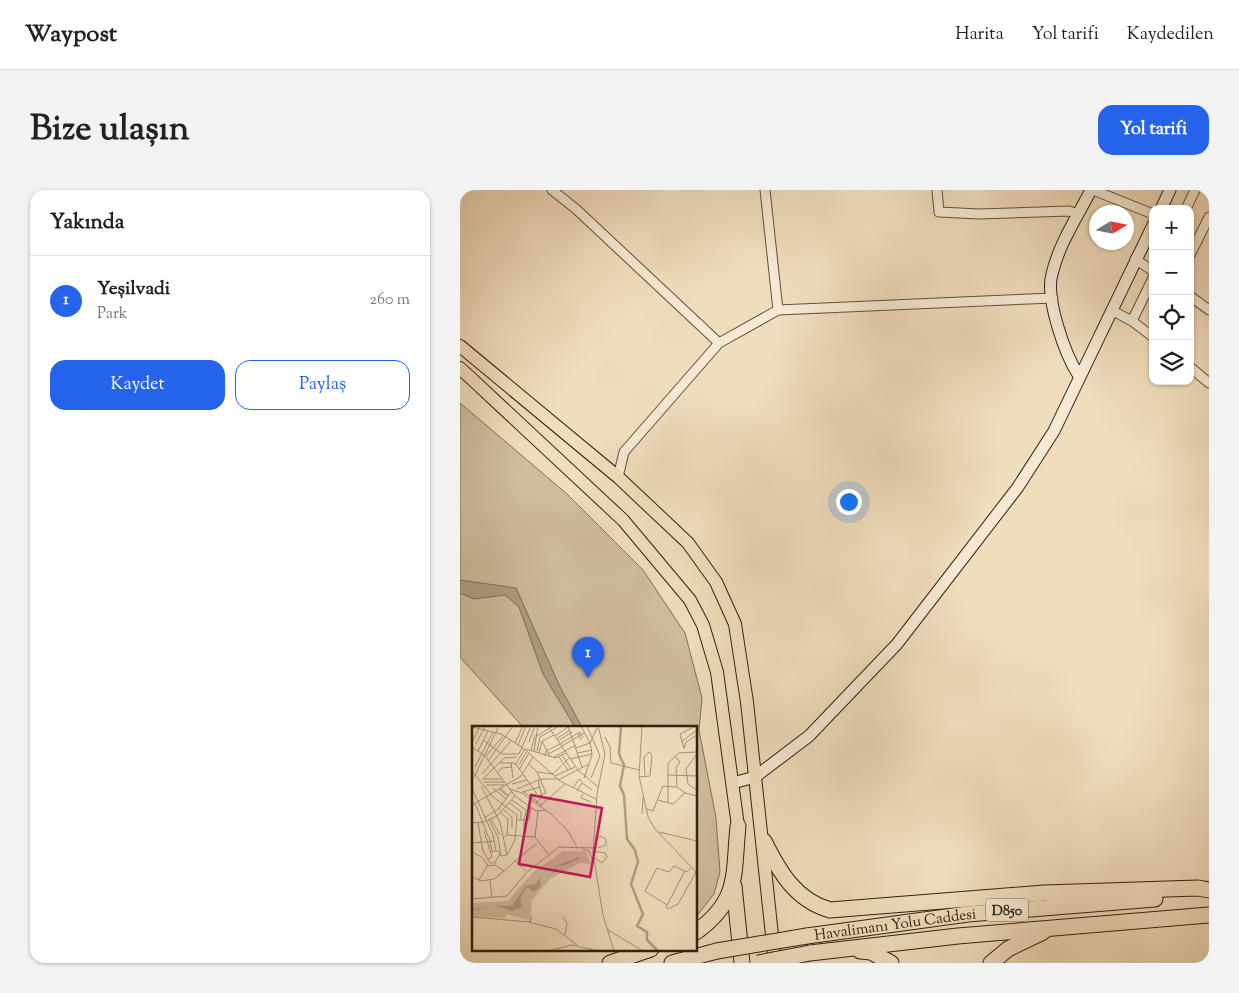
<!DOCTYPE html>
<html lang="tr">
<head>
<meta charset="utf-8">
<style>
	body { margin:0; font-family:"Sorts Mill Goudy",serif; background:#f2f2f2; color:#222 }
	.controls { position:absolute; right:15px; top:15px; display:grid; overflow:hidden; border-radius:10px; box-shadow:0 1px 4px #0004 }
	.controls button { width:45px; height:45px; display:grid; place-items:center; padding:0; border:0; border-bottom:1px solid #e0e0e0; background:#fff; color:#222; font:25px sans-serif }
	.compass { position:absolute; left:629px; top:15px; width:45px; height:45px; border-radius:50%; background:#fff; box-shadow:0 1px 4px #0004; rotate:80deg }
	.you { position:absolute; left:388px; top:311px; width:18px; height:18px; margin:-12px; border:4px solid #fff; border-radius:50%; background:#1a73e8; box-shadow:0 0 0 8px #1a73e833 }
	.badge { display:grid; place-items:center; width:32px; height:32px; border-radius:50%; background:#2563eb; color:#fff; font-size:16px; font-weight:700 }
	.pin { position:absolute; translate:-50% -41px; filter:drop-shadow(0 1px 2px #0008) }
	.pin::after { content:''; position:absolute; top:26px; width:18px; height:15px; background:inherit; clip-path:polygon(0 0,100% 0,50% 100%) }
	.list { margin:0; padding:0; list-style:none }
	h2 { display:flex; justify-content:space-between; align-items:center; height:65px; margin:0; padding:0 20px; font-size:21px }
	h2 small { font-size:16px; font-weight:400; color:#767676 }
	.list li { display:grid; grid-template-columns:32px 1fr auto; gap:15px; align-items:center; box-sizing:border-box; height:90px; padding:0 20px; border-top:1px solid #e0e0e0 }
	.list b { display:block; font-size:19px; white-space:nowrap }
	.list p { margin:0; font-size:16px; white-space:nowrap; color:#767676 }
	.list em { font-size:16px; font-style:normal; color:#767676 }
	.actions { display:flex; gap:10px; padding:15px 20px }
	.actions a { flex:1; padding:11px 0; border:1px solid #2563eb; border-radius:15px; text-align:center; font-size:18px; color:#2563eb }
	.actions .main { background:#2563eb; color:#fff }
	.icon { flex:none; width:28px; height:28px; fill:none; stroke:currentColor; stroke-width:2; stroke-linecap:round; stroke-linejoin:round }
	.map { position:relative; flex:none; width:749px; height:773px; overflow:hidden; border-radius:15px }
	header { display:flex; align-items:center; gap:30px; box-sizing:border-box; height:70px; padding:0 25px; background:#fff; border-bottom:1px solid #e0e0e0 }
	header strong { font-size:24px }
	nav { display:flex; gap:28px; margin-inline-start:auto; font-size:18px }
	.intro { display:flex; align-items:center; justify-content:space-between; box-sizing:border-box; height:120px; padding:0 30px }
	h1 { margin:0; font-size:35px }
	.button { padding:12px 22px; border-radius:15px; background:#2563eb; color:#fff; font-size:18px; font-weight:700 }
	main { display:flex; gap:30px; padding:0 30px }
	aside { flex:1; background:#fff; border-radius:15px; box-shadow:0 1px 4px #0004 }
	.map>svg:first-child { display:block }
</style>
</head>
<body>
<header>
<strong>Waypost</strong>
<nav><a>Harita</a><a>Yol tarifi</a><a>Kaydedilen</a></nav>
</header>
<div class="intro"><h1>Bize ulaşın</h1><a class="button">Yol tarifi</a></div>
<main>
<aside>
<h2>Yakında<small></small></h2>
<ul class="list">
<li><span class="badge">1</span><div><b>Yeşilvadi</b><p>Park</p></div><em>260 m</em></li>
</ul>
<div class="actions"><a class="main">Kaydet</a><a>Paylaş</a></div>
</aside>
<div class="map">
<svg width="749" height="773" viewBox="0 0 749 773">
	<rect width="100%" height="100%" fill="#f0ddbc"/>
	<filter id="stains"><feTurbulence type="fractalNoise" baseFrequency=".004" numOctaves="4"/><feColorMatrix values="0 0 0 0 .2 0 0 0 0 .09 0 0 0 0 .02 0 0 0 .5 -.17"/></filter>
	<radialGradient id="worn" r=".72"><stop offset=".6" stop-color="#630" stop-opacity="0"/><stop offset="1" stop-color="#630" stop-opacity=".3"/></radialGradient>
	<path fill="#d0bd9f" stroke="#806e58" d="M0 213 107 304 183 380 225 443 242 508 239 540 256 628 260 682 254 704 236 727V537H63L0 467Z"/>
	<path fill="#af9d82" stroke="#7d6b55" d="M0 390 56 398 100 497 122 537H115L83 484 59 417 45 405 14 409 0 403Z"/>
	<g fill="none" stroke-linecap="round" stroke-linejoin="round">
		<defs>
			<path id="street" d="M92 0 116 19 259 153
				M305 0 318 120 593 108
				M477 0 479 22 519 24 609 21 619 24
				M633 0 693 24
				M726 19 735 0
				M730 65 749 27
				M675 69 693 81
				M730 106 749 120
				M651 120 672 131 693 147
				M672 131 693 88
				M730 177 749 193
				M158 287 164 262 259 153 318 120"/>
			<path id="secondary" d="M701 19 710 0
				M619 186C605 165 585 108 592 84 599 54 617 27 631 0
				M273 593 295 587 349 546 437 454 558 297 594 241 693 35"/>
			<path id="primary" d="M0 156 158 287 228 353 256 392 275 434 287 512 315 773
				M0 178 163 330 230 410 243 435 257 482 278 636"/>
			<g id="highway">
				<path d="M304 651C319 681 335 710 370 720L584 703 738 698 749 700"/>
				<path d="M274 696 282 773"/>
				<path d="M236 742C280 710 273 685 278 636"/>
				<path id="s1" d="M347 746 508 724 695 709"/>
				<path d="M400 761 411 762 431 773"/>
				<path d="M350 763 498 746 749 725"/>
				<path d="M150 773 191 759"/>
				<path d="M212 773 257 761"/>
				<path d="M531 773 548 759 583 742"/>
			</g>
		</defs>
		<use href="#street" stroke="#614f3c" stroke-width="11"/>
		<use href="#secondary" stroke="#312011" stroke-width="13"/>
		<use href="#primary" stroke="#312011" stroke-width="14"/>
		<use href="#highway" stroke="#312011" stroke-width="17"/>
		<use href="#street" stroke="#f5e9d3" stroke-width="9"/>
		<use href="#secondary" stroke="#f5e9d3" stroke-width="11"/>
		<use href="#primary" stroke="#f0ddbc" stroke-width="12"/>
		<use href="#highway" stroke="#f0ddbc" stroke-width="15"/>
		<defs>
			<path id="highway-bridge" d="M257 761 347 746
				M298 773 350 763"/>
		</defs>
		<use href="#highway-bridge" stroke="#312011" stroke-width="17" stroke-linecap="butt"/>
		<use href="#highway-bridge" stroke="#f0ddbc" stroke-width="15"/>
	</g>
	<g text-anchor="middle" stroke-width="4" stroke-linejoin="round" paint-order="stroke">
		<rect fill="#f5e9d3" stroke="#6c5c4b" stroke-width="1" x="526" y="708.5" width="42" height="23" rx="4"/>
		<g font-size="14" font-weight="bold" fill="#312011">
			<text x="547" y="725">D850</text>
		</g>
		<g font-size="15" fill="#312011" stroke="#f5e9d3">
			<text dy="5" stroke="none"><textPath href="#s1" startOffset="89">Havalimanı Yolu Caddesi</textPath></text>
		</g>
	</g>
	<g transform="translate(12 536)">
		<rect width="225" height="225" fill="#f0ddbc"/>
		<path d="M91 125H114L119 138 108 137 78 153 60 174 58 195 35 188 32 192 0 191V177L36 175 60 147Z" fill="#d0bd9f"/>
		<path d="M107 131 108 133 93 139 86 140 82 147 68 151 69 160 62 166 55 161 48 172 50 181 40 185 22 179 5 184H0L22 179 40 180 54 160 63 158 68 151 81 147 84 140Z" fill="#af9d82"/>
		<path fill="none" stroke="#af9d82" stroke-width="2.5" d="M149 0 147 28 152 39 148 60 152 69 155 113 163 124 166 136 159 158 171 188 165 200 175 206V214L186 225"/>
		<path fill="none" stroke="#a49178" stroke-width="1" d="M76 0 106 44 126 61M96 0 110 41M109 0 118 17 125 2M115 0 128 30 119 52M126 0 133 28 125 68 121 127 131 189 142 225M170 0 167 50 176 91 183 103 225 147M0 1 29 8 51 22 88 55 124 73M65 10 81 0M83 10 96 1M133 11 138 21 139 37 167 44M84 13 98 4M11 14 30 28H47L59 0M109 14 106 7 108 6 111 12M70 15 78 31M86 15 100 6M0 16 8 0M57 16 63 0M209 16 225 4M43 17 51 0M4 18 13 0M88 18 106 7M46 19 54 0M90 20 112 7M0 21 13 30 43 70 64 85 74 84M104 22 118 17 119 21 120 29 112 52M212 22 208 8 224 0M54 23 84 32 94 27M212 23 214 16 225 9M6 25 16 5M59 25 63 9M62 25 66 0M65 25 68 11 87 0M67 27 70 15 82 9M105 27 120 24M76 28 90 21M225 28 214 43 216 58 225 64M90 29 99 43M14 30 32 9M73 30 74 25 88 18M203 30 208 36 204 41 205 60M82 31 104 19M87 31 96 44M98 33 120 28M16 35 41 0M39 36 41 52M28 37H43L65 68M57 38 65 46 74 67 63 71M43 39 53 23M47 39 55 25M3 41 21 6M47 44 57 27M0 45 21 71 45 89 43 114 35 129 29 130 26 111 17 94M66 46 81 48M25 47 30 42 40 41M10 48 39 15M81 48 97 32M196 49 225 50M83 50 103 41M167 51 178 50 180 29 177 26 172 31 173 51M12 53H30M69 53H86M10 54 32 32 45 31M86 54 117 38M0 55 27 0M12 56H32M40 58 55 54M14 59H32M9 60 28 96 35 129M0 62 21 109 24 125 29 126 23 136M21 62 34 73M101 62 107 53 110 56M27 63 36 70 29 62M38 63 50 67 79 88 96 105 106 123M45 63 69 53M105 65 110 57 120 64M50 66 68 61M52 66 70 79M111 68 109 72 119 76M40 74 54 84 52 94H45M186 74 201 78 213 67M196 76V37L207 27 225 26M3 77 16 110M38 77 49 86V94M64 77 70 71 66 54M0 79 49 50 61 31M68 80 93 58M27 82 39 66M175 83 181 85 191 60 205 61 213 67 225 70M32 84 40 91V102M29 87 36 93 35 109M170 88 171 72M12 92 28 82M19 93 28 109M0 97 11 96 25 90 43 70M6 97 11 125 18 137H24M12 105 20 131 16 133M187 106 225 115M17 110 20 126 24 125M52 110V94H57L59 82M63 111 76 128M31 112 35 109 63 111 66 85M123 116 128 110 134 113V119L126 122M0 117 23 115M110 123 117 125 120 133M120 125 133 127 135 131 130 137 123 132M0 126 11 132 16 140M54 145 43 135 65 117M213 145 194 181 196 183 206 178 224 146M0 151 9 155 22 153 32 145M7 154 15 140 23 139 32 145 43 135M18 154 20 171M0 173 35 170 55 146 87 121 124 122M195 179 173 165 185 142 197 146 202 140 215 146 219 142M0 191 58 196 60 190M91 191 95 197 93 209M57 196 84 203 105 219M136 204 171 225M76 225 100 219 127 225"/>
		<path fill="#c2185b" fill-opacity="0.15" stroke="#c2185b" stroke-width="2.5" d="M59 69 130 82 118 151 47 138Z"/>
		<rect width="225" height="225" fill="none" stroke="#312011" stroke-width="2.5"/>
	</g>
	<rect width="100%" height="100%" filter="url(#stains)"/>
	<rect width="100%" height="100%" fill="url(#worn)"/>
</svg>
<div class="controls">
<button>+</button>
<button>−</button>
<button><svg class="icon" aria-label="locate" viewBox="0 0 24 24"><circle cx="12" cy="12" r="6"/><path d="M12 2v4M12 18v4M2 12h4M18 12h4"/></svg></button>
<button><svg class="icon" aria-label="layers" viewBox="0 0 24 24"><path d="M12 4l9 5-9 5-9-5zM3 14l9 5 9-5"/></svg></button>
</div>
<svg class="compass" viewBox="-18 -18 36 36"><path d="M0-13l5 13h-10z" fill="#e53935"/><path d="M0 13l5-13h-10z" fill="#767676"/></svg>
<div class="you"></div>
<div class="pin badge" style="left:128px;top:488px">1</div>
</div>
</main>
</body>
</html>
